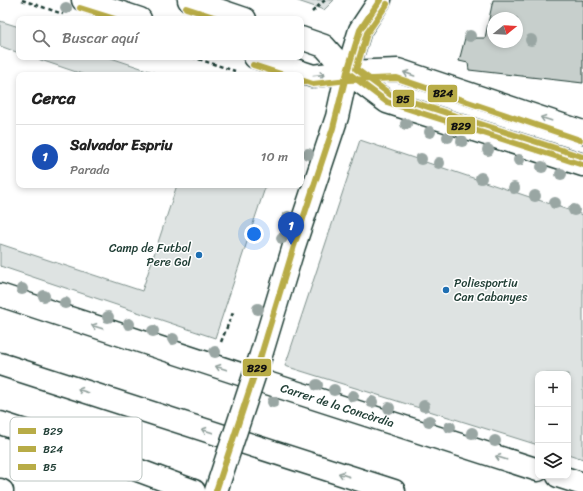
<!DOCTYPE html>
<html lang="es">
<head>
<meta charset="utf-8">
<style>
	body { margin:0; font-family:Sriracha,sans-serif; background:#f2f2f2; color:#222 }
	.controls { position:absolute; right:12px; bottom:12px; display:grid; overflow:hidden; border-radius:8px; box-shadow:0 2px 6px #0003 }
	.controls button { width:36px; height:36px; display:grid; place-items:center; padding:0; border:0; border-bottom:1px solid #e0e0e0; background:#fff; color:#222; font:20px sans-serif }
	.compass { position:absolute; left:487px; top:12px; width:36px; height:36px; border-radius:50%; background:#fff; box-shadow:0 2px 6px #0003; rotate:72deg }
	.you { position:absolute; left:254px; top:234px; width:14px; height:14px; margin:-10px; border:3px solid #fff; border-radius:50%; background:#1a73e8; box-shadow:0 0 0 6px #1a73e833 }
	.badge { display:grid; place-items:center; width:26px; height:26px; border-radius:50%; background:#1f6fb2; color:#fff; font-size:13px; font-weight:700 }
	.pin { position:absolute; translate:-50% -33px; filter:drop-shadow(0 1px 2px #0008) }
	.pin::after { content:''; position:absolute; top:21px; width:14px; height:12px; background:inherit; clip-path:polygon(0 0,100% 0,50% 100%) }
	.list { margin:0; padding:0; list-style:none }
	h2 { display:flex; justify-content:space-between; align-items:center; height:52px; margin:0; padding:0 16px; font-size:17px }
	h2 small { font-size:13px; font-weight:400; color:#767676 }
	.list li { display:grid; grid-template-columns:26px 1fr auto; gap:12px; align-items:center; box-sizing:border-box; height:64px; padding:0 16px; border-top:1px solid #e0e0e0 }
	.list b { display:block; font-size:15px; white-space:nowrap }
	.list p { margin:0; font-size:13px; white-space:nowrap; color:#767676 }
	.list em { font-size:13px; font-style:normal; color:#767676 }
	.icon { flex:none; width:22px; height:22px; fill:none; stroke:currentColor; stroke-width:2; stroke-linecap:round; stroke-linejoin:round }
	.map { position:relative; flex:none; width:583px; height:491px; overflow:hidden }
	.search { position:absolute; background:#fff; box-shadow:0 2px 6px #0003; left:16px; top:16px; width:288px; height:44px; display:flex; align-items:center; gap:10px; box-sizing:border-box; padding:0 14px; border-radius:8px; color:#767676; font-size:15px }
	.panel { position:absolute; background:#fff; box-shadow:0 2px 6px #0003; left:16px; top:72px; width:288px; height:116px; border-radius:8px }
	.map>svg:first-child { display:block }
</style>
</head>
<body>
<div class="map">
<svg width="583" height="491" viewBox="0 0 583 491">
	<rect width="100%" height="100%" fill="#fff"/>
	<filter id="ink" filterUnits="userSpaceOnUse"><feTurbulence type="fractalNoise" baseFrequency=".025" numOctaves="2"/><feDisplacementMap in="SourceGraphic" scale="8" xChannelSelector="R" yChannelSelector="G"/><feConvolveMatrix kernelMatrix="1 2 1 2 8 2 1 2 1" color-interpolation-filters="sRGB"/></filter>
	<g filter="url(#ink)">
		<path fill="#dee3e2" stroke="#7e908b" d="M295 0H334L324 10Z
			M0 21 19 27V53L0 46Z
			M32 57H108L162 75H85Z
			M360 140 583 215V459L568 454V374H538V445L285 366Z
			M177 185H266L215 338 0 266V244L142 291Z"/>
		<path fill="#c7cfcc" stroke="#1f3d34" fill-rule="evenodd" d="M493 0H583V83L469 70 468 63 459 61 465 38H485ZM493 18H517V42H493Z"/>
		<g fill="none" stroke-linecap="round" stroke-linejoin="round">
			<defs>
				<g id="minor">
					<path d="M83 0 140 19"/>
					<path d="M189 0 245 19"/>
					<path d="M301 38 324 46 347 72 387 102 583 165"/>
					<path d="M255 57 313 76 347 72 398 70 583 132"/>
					<path id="s1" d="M0 295 258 380 538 470"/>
					<path d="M261 355 294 246 337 117 347 72 360 30 380 0"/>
					<path d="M558 476 583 484"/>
					<path d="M0 490 2 491"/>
				</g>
				<path id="highway" d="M0 364 394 491
					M0 423 89 452 194 491"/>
			</defs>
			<use href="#minor" stroke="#1f3d34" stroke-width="25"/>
			<use href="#highway" stroke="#1f3d34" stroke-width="25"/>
			<path stroke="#1f3d34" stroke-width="2.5" stroke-dasharray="4 3" stroke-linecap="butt" d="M22 0 63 14
				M312 12 325 0
				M192 57 235 71
				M221 342 234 310"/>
			<use href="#minor" stroke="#fff" stroke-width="22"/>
			<use href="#highway" stroke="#fff" stroke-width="22"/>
			<defs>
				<path id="minor-bridge" d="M216 491 261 355"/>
			</defs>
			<use href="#minor-bridge" stroke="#1f3d34" stroke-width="25" stroke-linecap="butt"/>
			<use href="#minor-bridge" stroke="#fff" stroke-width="22"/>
			<defs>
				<path id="bus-1" d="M347 72 387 102 583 165
					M216 491 261 355 294 246 333 128 347 72 360 30 380 0"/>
				<path id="bus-2" d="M80 8 115 19
					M186 8 220 19
					M253 65 284 75
					M301 80 313 84 348 80 397 78 580 140"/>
				<path id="bus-3" d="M387 4 367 33 356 69 391 95 583 157"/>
			</defs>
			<use href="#bus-1" stroke="#fff" stroke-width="9"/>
			<use href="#bus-2" stroke="#fff" stroke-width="9"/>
			<use href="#bus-3" stroke="#fff" stroke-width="9"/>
			<use href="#bus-1" stroke="#b8ac47" stroke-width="6"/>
			<use href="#bus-2" stroke="#b8ac47" stroke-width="6"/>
			<use href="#bus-3" stroke="#b8ac47" stroke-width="6"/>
		</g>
		<g fill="#99a6a3">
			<circle cx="66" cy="8" r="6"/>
			<circle cx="470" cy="36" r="6"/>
			<circle cx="531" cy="40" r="6"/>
			<circle cx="406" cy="124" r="6"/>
			<circle cx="430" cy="132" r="6"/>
			<circle cx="448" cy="137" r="6"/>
			<circle cx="462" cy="141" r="6"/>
			<circle cx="488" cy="150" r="6"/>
			<circle cx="308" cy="154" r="6"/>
			<circle cx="421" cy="159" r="6"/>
			<circle cx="519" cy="160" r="6"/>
			<circle cx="439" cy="163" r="6"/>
			<circle cx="542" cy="167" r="6"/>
			<circle cx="561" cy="174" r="6"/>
			<circle cx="481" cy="178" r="6"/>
			<circle cx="514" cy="188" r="6"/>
			<circle cx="535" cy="196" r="6"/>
			<circle cx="555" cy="203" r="6"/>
			<circle cx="574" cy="210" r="6"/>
			<circle cx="288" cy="217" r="6"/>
			<circle cx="282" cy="238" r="6"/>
			<circle cx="22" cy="289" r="6"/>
			<circle cx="44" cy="296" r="6"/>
			<circle cx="65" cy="303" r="6"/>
			<circle cx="258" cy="309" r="6"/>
			<circle cx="108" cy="317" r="6"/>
			<circle cx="129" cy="324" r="6"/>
			<circle cx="153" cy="331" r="6"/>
			<circle cx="173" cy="339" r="6"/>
			<circle cx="215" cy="352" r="6"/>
			<circle cx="317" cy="385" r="6"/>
			<circle cx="334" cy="390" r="6"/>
			<circle cx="353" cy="396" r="6"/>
			<circle cx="273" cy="402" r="6"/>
			<circle cx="372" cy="402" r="6"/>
			<circle cx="424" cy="406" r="6"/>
			<circle cx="389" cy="408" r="6"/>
			<circle cx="429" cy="421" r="6"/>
			<circle cx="450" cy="427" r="6"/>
			<circle cx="472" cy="433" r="6"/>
			<circle cx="495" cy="441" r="6"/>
		</g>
		<defs><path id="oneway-shaft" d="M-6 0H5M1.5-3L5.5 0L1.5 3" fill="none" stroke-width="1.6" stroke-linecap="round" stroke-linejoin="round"/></defs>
		<g stroke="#8f9e9a">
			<use href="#oneway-shaft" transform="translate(409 74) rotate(-161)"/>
			<use href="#oneway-shaft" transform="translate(319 75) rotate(-6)"/>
			<use href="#oneway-shaft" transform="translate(546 119) rotate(-162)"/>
			<use href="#oneway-shaft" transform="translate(97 327) rotate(-162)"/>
			<use href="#oneway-shaft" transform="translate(221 368) rotate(-162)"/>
			<use href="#oneway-shaft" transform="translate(83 391) rotate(-162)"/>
			<use href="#oneway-shaft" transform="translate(207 431) rotate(-162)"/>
			<use href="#oneway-shaft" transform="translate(501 458) rotate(-162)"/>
			<use href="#oneway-shaft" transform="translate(344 475) rotate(-162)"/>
		</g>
	</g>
	<g fill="#1f6fb2" stroke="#fff" stroke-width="1.5">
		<circle cx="199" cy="255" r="4"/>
		<circle cx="446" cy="290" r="4"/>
	</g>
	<g text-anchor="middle" stroke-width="3" stroke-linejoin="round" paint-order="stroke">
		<g font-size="12" fill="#1f3d34" stroke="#fff" text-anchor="end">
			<text x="191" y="252">Camp de Futbol<tspan x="191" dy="14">Pere Gol</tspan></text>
			<text x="454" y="287" text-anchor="start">Poliesportiu<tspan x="454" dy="14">Can Cabanyes</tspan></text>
		</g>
		<g font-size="12" fill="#1f3d34" stroke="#fff">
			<text dy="4" stroke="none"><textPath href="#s1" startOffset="355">Carrer de la Concòrdia</textPath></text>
		</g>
	</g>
	<rect x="10" y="417" width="132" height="64" rx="6" fill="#fff" stroke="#bcc5c2" stroke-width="1"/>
	<rect x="18" y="428" width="18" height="6" fill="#b8ac47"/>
	<rect x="18" y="446" width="18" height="6" fill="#b8ac47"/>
	<rect x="18" y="464" width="18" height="6" fill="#b8ac47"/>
	<g font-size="11" fill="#1f3d34">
		<text x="43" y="435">B29</text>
		<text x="43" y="453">B24</text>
		<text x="43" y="471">B5</text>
	</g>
	<g stroke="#fff" stroke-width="1.5">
		<rect x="427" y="84" width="31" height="19" rx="4" fill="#b8ac47"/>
		<rect x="392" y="89" width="23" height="19" rx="4" fill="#b8ac47"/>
		<rect x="446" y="116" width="30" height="19" rx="4" fill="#b8ac47"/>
		<rect x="242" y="358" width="30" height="19" rx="4" fill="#b8ac47"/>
	</g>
	<g font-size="11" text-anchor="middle" font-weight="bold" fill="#111">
		<text x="443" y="97">B24</text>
		<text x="403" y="103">B5</text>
		<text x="461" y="130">B29</text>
		<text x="257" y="372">B29</text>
	</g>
</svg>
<div class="controls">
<button>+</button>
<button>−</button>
<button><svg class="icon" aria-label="layers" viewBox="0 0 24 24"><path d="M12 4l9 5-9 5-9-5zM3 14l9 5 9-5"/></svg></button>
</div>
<svg class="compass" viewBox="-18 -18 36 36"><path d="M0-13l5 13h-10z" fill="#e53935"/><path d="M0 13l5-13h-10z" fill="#767676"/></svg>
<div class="you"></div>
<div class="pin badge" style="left:291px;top:245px;background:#1a4fb4">1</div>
<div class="search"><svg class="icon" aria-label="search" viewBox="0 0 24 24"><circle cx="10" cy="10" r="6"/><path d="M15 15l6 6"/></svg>Buscar aquí</div>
<section class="panel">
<h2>Cerca<small></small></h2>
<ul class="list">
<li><span class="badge" style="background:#1a4fb4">1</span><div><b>Salvador Espriu</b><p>Parada</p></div><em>10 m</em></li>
</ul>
</section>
</div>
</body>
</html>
